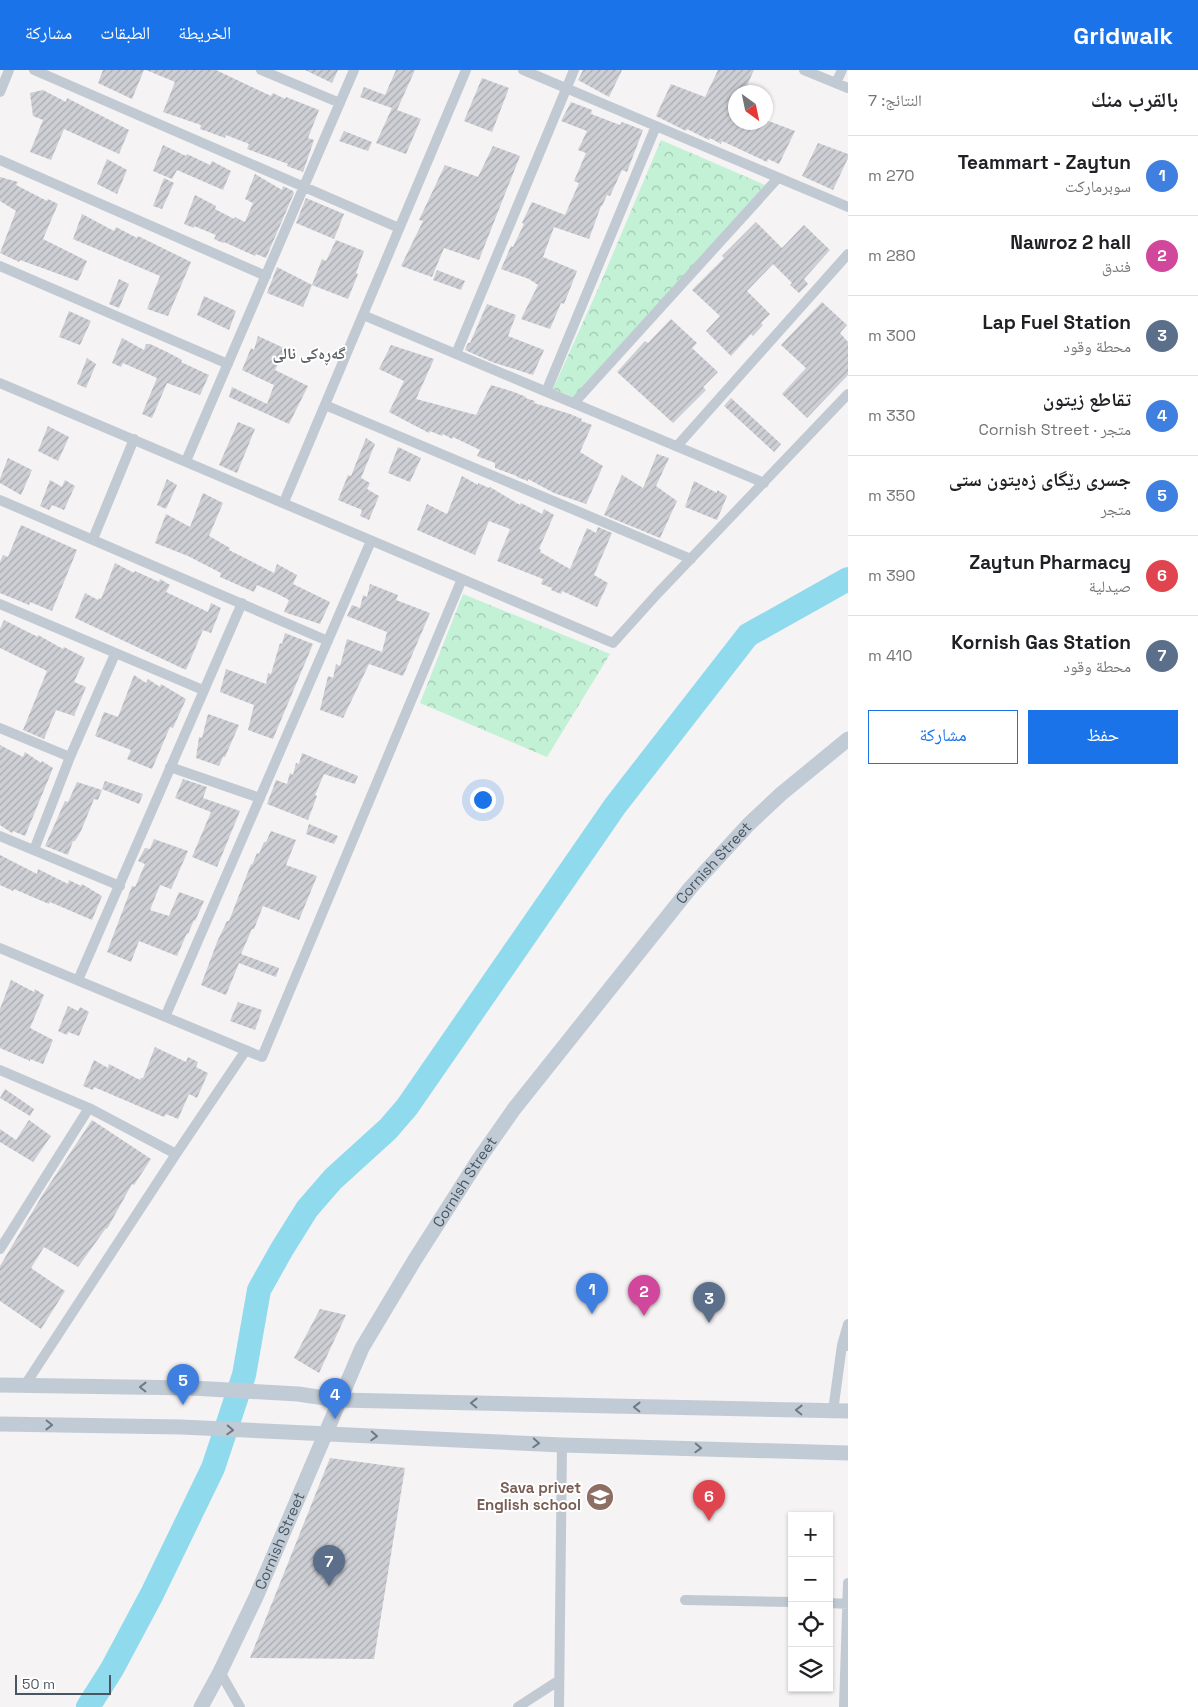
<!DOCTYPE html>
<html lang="ar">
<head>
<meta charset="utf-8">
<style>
	body { margin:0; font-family:"Space Grotesk","Noto Naskh Arabic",sans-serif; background:#f2f2f2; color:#202124; direction:rtl }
	.controls { position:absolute; right:15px; bottom:15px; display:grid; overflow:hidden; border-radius:0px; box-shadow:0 1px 4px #0004 }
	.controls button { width:45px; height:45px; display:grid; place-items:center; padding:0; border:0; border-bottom:1px solid #e0e0e0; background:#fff; color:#202124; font:25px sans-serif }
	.compass { position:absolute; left:728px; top:15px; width:45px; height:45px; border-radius:50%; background:#fff; box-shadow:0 1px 4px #0004; rotate:147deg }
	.scale { position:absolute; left:15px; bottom:12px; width:96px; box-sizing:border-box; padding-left:5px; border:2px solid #4a5661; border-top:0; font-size:14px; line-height:18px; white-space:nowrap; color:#4a5661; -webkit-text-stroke:4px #fff; paint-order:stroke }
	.you { position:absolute; left:482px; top:729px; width:18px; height:18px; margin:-12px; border:4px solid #fff; border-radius:50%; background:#1a73e8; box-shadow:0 0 0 8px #1a73e833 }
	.badge { display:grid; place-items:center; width:32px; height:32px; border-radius:50%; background:#1a73e8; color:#fff; font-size:16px; font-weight:700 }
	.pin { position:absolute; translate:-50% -41px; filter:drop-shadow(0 1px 2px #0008) }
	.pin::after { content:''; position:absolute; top:26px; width:18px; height:15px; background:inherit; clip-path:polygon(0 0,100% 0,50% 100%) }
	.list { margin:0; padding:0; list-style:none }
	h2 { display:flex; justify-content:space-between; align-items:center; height:65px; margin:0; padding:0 20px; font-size:21px }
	h2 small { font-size:16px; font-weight:400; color:#757577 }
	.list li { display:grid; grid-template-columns:32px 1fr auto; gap:15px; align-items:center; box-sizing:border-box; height:80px; padding:0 20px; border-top:1px solid #e0e0e0 }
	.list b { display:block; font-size:19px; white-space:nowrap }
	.list p { margin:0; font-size:16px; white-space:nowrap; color:#757577 }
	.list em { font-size:16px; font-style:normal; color:#757577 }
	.actions { display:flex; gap:10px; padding:15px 20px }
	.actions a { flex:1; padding:11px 0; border:1px solid #1a73e8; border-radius:0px; text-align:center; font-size:18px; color:#1a73e8 }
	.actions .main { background:#1a73e8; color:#fff }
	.icon { flex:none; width:28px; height:28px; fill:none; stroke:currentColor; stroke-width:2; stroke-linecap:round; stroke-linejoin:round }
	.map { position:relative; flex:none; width:848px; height:1637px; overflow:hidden; direction:ltr }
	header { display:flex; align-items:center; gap:30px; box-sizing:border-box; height:70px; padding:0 25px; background:#1a73e8; color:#fff }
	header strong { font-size:24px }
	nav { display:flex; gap:28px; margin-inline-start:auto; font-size:18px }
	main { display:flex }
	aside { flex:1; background:#fff }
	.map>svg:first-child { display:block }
</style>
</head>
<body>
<header>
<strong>Gridwalk</strong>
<nav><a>الخريطة</a><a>الطبقات</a><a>مشاركة</a></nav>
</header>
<main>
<aside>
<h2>بالقرب منك<small>النتائج: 7</small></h2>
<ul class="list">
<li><span class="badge" style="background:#3f7fe0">1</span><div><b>Teammart - Zaytun</b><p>سوبرماركت</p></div><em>270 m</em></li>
<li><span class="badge" style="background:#d1479c">2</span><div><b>Nawroz 2 hall</b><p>فندق</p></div><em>280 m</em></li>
<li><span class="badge" style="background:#5c6f8a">3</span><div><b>Lap Fuel Station</b><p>محطة وقود</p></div><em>300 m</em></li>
<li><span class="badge" style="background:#3f7fe0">4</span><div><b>تقاطع زيتون</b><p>متجر · Cornish Street</p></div><em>330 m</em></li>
<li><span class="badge" style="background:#3f7fe0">5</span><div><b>جسری رێگای زەیتون ستی</b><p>متجر</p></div><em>350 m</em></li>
<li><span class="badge" style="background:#e0444e">6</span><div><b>Zaytun Pharmacy</b><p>صيدلية</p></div><em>390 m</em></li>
<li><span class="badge" style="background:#5c6f8a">7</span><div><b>Kornish Gas Station</b><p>محطة وقود</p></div><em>410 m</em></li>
</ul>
<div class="actions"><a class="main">حفظ</a><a>مشاركة</a></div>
</aside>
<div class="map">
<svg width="848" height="1637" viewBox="0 0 848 1637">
	<defs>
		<pattern id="park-crowns" width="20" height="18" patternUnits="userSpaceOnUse" patternTransform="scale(1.25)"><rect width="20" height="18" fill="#c3f1d5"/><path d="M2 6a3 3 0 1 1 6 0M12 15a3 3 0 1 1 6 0" fill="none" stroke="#a0c6b0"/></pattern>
		<pattern id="building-hatch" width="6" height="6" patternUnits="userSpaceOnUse" patternTransform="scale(1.25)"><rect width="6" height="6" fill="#cdcfd5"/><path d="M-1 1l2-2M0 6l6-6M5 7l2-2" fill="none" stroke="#a8abb0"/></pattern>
	</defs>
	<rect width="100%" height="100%" fill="#f5f3f3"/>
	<path fill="url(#park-crowns)" d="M661 70 765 115 574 328 553 319 598 219Z
		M463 524 610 584 547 687 420 633Z"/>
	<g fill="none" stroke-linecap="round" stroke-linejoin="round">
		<path stroke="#90daee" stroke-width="24" d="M88 1637 112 1599 152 1524 213 1398 244 1305 259 1220 282 1179 307 1139 333 1109 388 1059 407 1037 615 736 748 565 848 509"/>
	</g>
	<path fill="url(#building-hatch)" d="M103 0H144L132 29 98 13Z
		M146 0H216L271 26 273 23 285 29 286 27 319 40 308 68 314 70 303 102 287 96 288 94 247 79 249 74 226 65 225 68 209 62 200 59 201 55 163 42 175 12Z
		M305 0H338L332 13Z
		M396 0H415L397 40 421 49 406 84 376 73 392 38 360 27 364 17 385 25Z
		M583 0H622L609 27 578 10Z
		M718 0H754L744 22H736V52H766V50L795 61 779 94 768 89 767 92 722 71 721 74 710 68 709 70 687 59 686 61 656 46 671 14 705 27Z
		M482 8 509 18 492 62 464 51Z
		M43 20 66 32 67 28 129 60 119 84 64 59 51 90 30 82 43 50 33 46 30 23Z
		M571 32 592 40 591 44 620 55 622 52 643 60 627 102 622 100 610 126 607 125 602 136H601L589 169 554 157 543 187 577 201 564 234 561 233 550 259 521 249 538 215 529 209 501 199 511 176 513 177 524 154 522 153 532 132 565 145 579 113 574 111 586 83 578 80 587 61 561 51Z
		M344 61 372 72 368 81 339 71Z
		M818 73 848 84V88L833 120 802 106Z
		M163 75 186 86 187 84 210 95 212 91 231 101 223 120 177 100 172 109 153 101Z
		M493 76 520 86 479 190 444 178 432 207 401 196 423 151 419 150 445 95 478 107Z
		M107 89 127 100 117 124 97 114Z
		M255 104 282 120 283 116 293 121 294 123 266 188 256 184 255 186 224 172 223 173 214 169 216 165 194 156V158L184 154 195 125 216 136 215 139 234 149 235 147 245 152 253 133 245 129Z
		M0 107 18 112 16 115 47 131 48 129 58 134 43 169 87 191 78 211 20 190 19 192 0 183 16 141 0 131Z
		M164 108 174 113 162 139 153 136Z
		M306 128 344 144 334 169 296 153Z
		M82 144 114 161 116 157 137 168 138 166 191 192 168 246 147 239 160 206 73 169Z
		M756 152 782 178 804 155 830 180 804 209 808 214 799 223 790 215 792 213 773 194 747 221 770 244 761 253 763 255 753 266 751 264 731 286 706 261 720 246 692 220 724 188 722 186Z
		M336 170 364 181 356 203 358 204 348 229 312 215 322 189 326 191Z
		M277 197 312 215 303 237 267 223Z
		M437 200 465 211 461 220 433 210Z
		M119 209 129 214 119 238 109 234Z
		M204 226 236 241 229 260 197 245Z
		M822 232 847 255 840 263 848 272V305L807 348 782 324 806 298 781 275Z
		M487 234 516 245 508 266 544 280 533 305 492 292 465 280 468 273H470Z
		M69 241 91 251 80 275 59 267Z
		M671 249 697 273 692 278 718 302 703 317 706 320 673 353 617 302 645 271 648 273Z
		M258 266 286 279 275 300 308 316 289 354 229 327 232 317 267 334 274 315 242 300 251 278 254 280Z
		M122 268 144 280 146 274H150L167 282 182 290 181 292 209 305 200 325 167 313 152 348 142 344 157 308 123 293 121 297 112 293Z
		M391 275 434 289 416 329 476 345 491 315 514 322 526 327 525 328 535 331 534 333 570 344 582 349 581 351 592 355 580 382 603 396 586 434 554 423 528 409V411L517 407V406L495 398V393L477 386 480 380 453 367 452 369 443 364 442 366 430 361 429 363 389 342 404 311 379 299Z
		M87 288 96 294 86 318 77 314Z
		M731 328 781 374 774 382 724 336Z
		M238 352 255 359 237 403 219 395Z
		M48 356 69 367 58 391 38 381Z
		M366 368 375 374 361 408 370 413 367 419 379 426 369 450 360 446 362 440 338 430 348 405 351 406Z
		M398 377 421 388 410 412 388 403Z
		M657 384 669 388 656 416 677 431 660 468 604 445 622 405 643 418Z
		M8 388 32 400 21 425 0 413V409Z
		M462 406 478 415V413L489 418 490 417 520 435 521 433 542 444 544 439 554 445 539 479 541 480 540 482 570 499 587 458 596 463 598 457 612 463 594 505 608 513 597 537 562 521 561 524 551 520 552 518 541 514 543 509 497 491 510 459 489 451 475 485 417 460 427 434 447 444Z
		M167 409 177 415 166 439 157 435Z
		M50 410 62 417 65 410 75 416 64 440 52 435 49 440 40 436Z
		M694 411 717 423V420L727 426 717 450 685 437Z
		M203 423 223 433 209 466 230 478 229 480 274 503 277 494 297 505 293 514 330 532 320 554 284 542 289 530 278 524 257 515 254 522 245 518 220 507 221 503 188 486 155 473 166 444 190 457Z
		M21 455 77 480 52 541 30 532 29 535 0 523V492L3 485 8 487Z
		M115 493 134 503 135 501 159 512 160 509 170 515 166 522 208 542 211 533 221 538 211 563 203 560 186 600 75 548 85 523 98 530 99 528 101 529Z
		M370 514 398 525 396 530 430 543 403 606 369 594 343 648 320 640 328 606 333 608 336 594 340 596 347 569 382 582 387 562 347 546 352 535 360 538 363 525 367 527Z
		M4 550 38 567V565L63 579 64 577 85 588 74 612 86 617 74 646 56 640 44 669 23 660 47 601 0 578V559Z
		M285 563 313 574 273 669 248 660 254 635 220 622 226 599 266 614 268 603 271 604 280 573 282 574Z
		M134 605 146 613 148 609 160 617 161 614 186 629 173 658 170 657 152 699 127 689 131 680 95 666 104 642 118 647Z
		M208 644 239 655 225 687H223L219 696 196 688 199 667 202 668Z
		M0 675 23 687 25 682 41 693 42 691 53 698 25 766 13 761 12 763 0 755Z
		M302 683 358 706 355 714 324 704 315 725 317 726 308 750 267 734 276 710 287 714 290 703 293 705 296 693 299 694Z
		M183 709 207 717 203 728 240 741 217 797 192 787 211 742 175 728Z
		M105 711 143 724 139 734 102 719Z
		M77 712 102 720 98 730 94 729 81 761 75 771H73L68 785 45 776 65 731 68 732Z
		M309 754 338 766 334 774 306 764Z
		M271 761 296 770 286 795 317 806 299 850 263 836 254 859H252L241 884 279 898 276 907 239 893 226 925 201 915 217 872 227 851H229L251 794 252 795 257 783 259 784 264 772H266Z
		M154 769 188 781 171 819 160 815 150 840 169 846 179 822 204 831 195 851 194 850 188 864 187 863 177 886 139 871 131 892 107 882 132 816 135 817 145 794 138 791 145 778 150 779Z
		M0 785 37 804 38 799 68 814 69 810 81 816 82 814 102 826 92 850 50 832 49 834 14 819 13 821 0 815Z
		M11 910 34 922 35 919 44 925 30 958 53 970 43 994 30 989V991L0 978V939Z
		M238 932 262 940 255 960 230 951Z
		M68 936 78 941 80 937 89 942 79 966 68 962 67 965 58 961Z
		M155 977 186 992 188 987 198 992 196 997 208 1003 197 1028 189 1024 178 1049 166 1044 164 1047 94 1017 93 1020 83 1016 94 990 108 998 109 994 140 1010 141 1008H143Z
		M5 1019 34 1039 30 1046 0 1028Z
		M29 1050 51 1066 33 1092 0 1072V1059L16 1070Z
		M92 1050 151 1089 134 1115 132 1114 107 1159 106 1158 78 1197 44 1177 31 1198 65 1221 41 1259 0 1231V1196L43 1124Z
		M320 1239 346 1245 319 1303 294 1288Z
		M330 1388 405 1398 374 1589 250 1588Z"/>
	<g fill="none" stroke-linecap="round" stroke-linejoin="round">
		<path stroke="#c1cad2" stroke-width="10" d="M34 0 399 158
			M261 0 340 33
			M523 0 848 137
			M804 0 848 18
			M836 13 842 0
			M0 22 9 0
			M0 90 266 206
			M0 196 228 294
			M363 245 764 413
			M456 284 574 0
			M0 313 613 573 658 523 848 324
			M546 322 656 56
			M574 333 778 108
			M325 335 691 489
			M677 376 848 184
			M186 391 354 0
			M0 430 328 571
			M284 432 466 0
			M93 469 134 369
			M0 534 203 620
			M0 658 70 687
			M170 697 260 728
			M0 766 120 816
			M34 780 70 687 115 584
			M0 878 262 987 462 509
			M78 910 242 533
			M165 947 371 471
			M0 1000 89 1038 176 1084
			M0 1179 89 1038
			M842 1275 848 1254
			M25 1315 176 1084 246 980
			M833 1341 842 1275 848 1276
			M685 1530 792 1532
			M829 1533 848 1534
			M220 1602 240 1637
			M518 1637 558 1611
			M559 1637 562 1375
			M844 1637 848 1513"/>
		<g stroke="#c1cbd6" stroke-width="15">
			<path d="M0 1315 192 1318 298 1324 339 1330 848 1341"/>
			<path d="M0 1354 181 1357 562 1375 848 1383"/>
			<path id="s1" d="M201 1637 220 1602 256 1527 362 1278 414 1191 479 1089 514 1039 691 817 749 754 781 724 848 669"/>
		</g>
	</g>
	<defs><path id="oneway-chevron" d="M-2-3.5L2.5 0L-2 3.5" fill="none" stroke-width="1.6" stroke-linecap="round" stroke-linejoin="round" transform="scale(1.25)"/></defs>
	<g stroke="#6e7984">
		<use href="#oneway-chevron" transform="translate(143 1317) rotate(-179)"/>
		<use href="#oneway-chevron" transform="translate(474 1333) rotate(-179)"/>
		<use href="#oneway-chevron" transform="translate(637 1337) rotate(-179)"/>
		<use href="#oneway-chevron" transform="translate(799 1340) rotate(-179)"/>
		<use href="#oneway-chevron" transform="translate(49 1355) rotate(1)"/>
		<use href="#oneway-chevron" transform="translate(230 1360) rotate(3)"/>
		<use href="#oneway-chevron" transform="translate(374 1366) rotate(3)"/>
		<use href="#oneway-chevron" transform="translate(536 1373) rotate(3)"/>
		<use href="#oneway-chevron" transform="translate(698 1378) rotate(2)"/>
	</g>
	<defs>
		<symbol id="school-disc" viewBox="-11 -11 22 22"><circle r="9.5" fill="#8d6e63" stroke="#fff"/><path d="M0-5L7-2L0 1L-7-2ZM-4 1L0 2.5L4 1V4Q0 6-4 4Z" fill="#fff"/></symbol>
	</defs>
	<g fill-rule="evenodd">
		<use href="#school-disc" x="584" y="1411" width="32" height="32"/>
	</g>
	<g text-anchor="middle" stroke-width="4" stroke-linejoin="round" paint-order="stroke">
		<g font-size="15" fill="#4a5661" stroke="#fff">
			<text dy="5" stroke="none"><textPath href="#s1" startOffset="994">Cornish Street</textPath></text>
			<text dy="5" stroke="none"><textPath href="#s1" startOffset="589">Cornish Street</textPath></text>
			<text dy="5" stroke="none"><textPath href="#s1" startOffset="184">Cornish Street</textPath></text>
		</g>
		<g font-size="15" font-weight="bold" fill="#785e54" stroke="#fff" text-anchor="end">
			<text x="581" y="1423">Sava privet<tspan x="581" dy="17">English school</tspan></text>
		</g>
		<g font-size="16" font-weight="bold" fill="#5f6368" stroke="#fff">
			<text x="309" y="289">گەڕەکی نالی</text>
		</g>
	</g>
</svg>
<div class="controls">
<button>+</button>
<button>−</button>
<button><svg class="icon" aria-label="locate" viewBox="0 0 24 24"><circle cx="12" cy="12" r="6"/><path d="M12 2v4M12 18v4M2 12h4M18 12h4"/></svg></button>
<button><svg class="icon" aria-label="layers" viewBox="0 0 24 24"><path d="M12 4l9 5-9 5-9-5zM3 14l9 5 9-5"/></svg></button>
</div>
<svg class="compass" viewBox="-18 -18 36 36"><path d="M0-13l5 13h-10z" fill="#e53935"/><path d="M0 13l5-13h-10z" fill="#757577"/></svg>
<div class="scale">50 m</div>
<div class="you"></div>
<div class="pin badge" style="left:592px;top:1244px;background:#3f7fe0">1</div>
<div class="pin badge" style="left:644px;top:1246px;background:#d1479c">2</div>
<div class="pin badge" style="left:709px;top:1253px;background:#5c6f8a">3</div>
<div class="pin badge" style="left:335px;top:1349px;background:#3f7fe0">4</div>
<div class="pin badge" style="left:183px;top:1335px;background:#3f7fe0">5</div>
<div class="pin badge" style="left:709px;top:1451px;background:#e0444e">6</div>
<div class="pin badge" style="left:329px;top:1516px;background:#5c6f8a">7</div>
</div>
</main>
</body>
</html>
